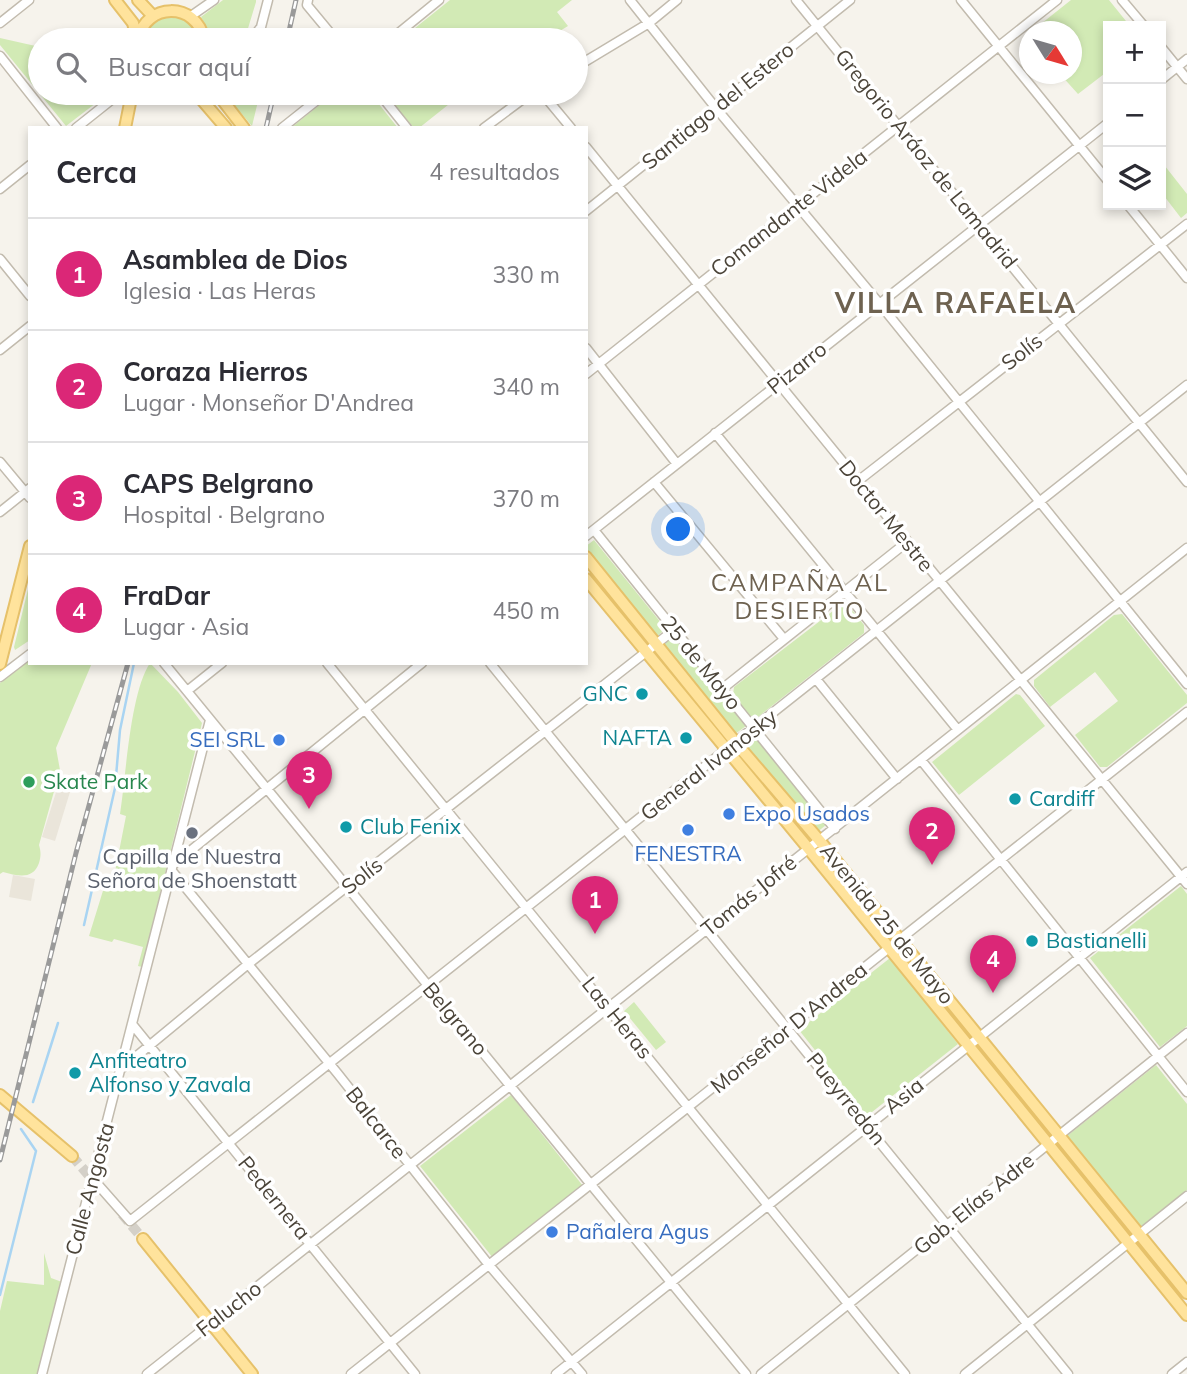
<!DOCTYPE html>
<html lang="es">
<head>
<meta charset="utf-8">
<style>
	body { margin:0; font-family:Mulish,sans-serif; background:#f2f2f3; color:#2b2b33 }
	.controls { position:absolute; right:21px; top:21px; display:grid; overflow:hidden; border-radius:0px; box-shadow:0 4px 10px #0003 }
	.controls button { width:63px; height:63px; display:grid; place-items:center; padding:0; border:0; border-bottom:2px solid #e1e1e2; background:#fff; color:#2b2b33; font:35px sans-serif }
	.compass { position:absolute; left:1019px; top:21px; width:63px; height:63px; border-radius:50%; background:#fff; box-shadow:0 4px 10px #0003; rotate:127deg }
	.you { position:absolute; left:679px; top:530px; width:24px; height:24px; margin:-18px; border:5px solid #fff; border-radius:50%; background:#1a73e8; box-shadow:0 0 0 10px #1a73e833 }
	.badge { display:grid; place-items:center; width:46px; height:46px; border-radius:50%; background:#db2777; color:#fff; font-size:23px; font-weight:700 }
	.pin { position:absolute; translate:-50% -58px; filter:drop-shadow(0 2px 4px #0008) }
	.pin::after { content:''; position:absolute; top:37px; width:24px; height:21px; background:inherit; clip-path:polygon(0 0,100% 0,50% 100%) }
	.list { margin:0; padding:0; list-style:none }
	h2 { display:flex; justify-content:space-between; align-items:center; height:91px; margin:0; padding:0 28px; font-size:30px }
	h2 small { font-size:23px; font-weight:400; color:#7c7c81 }
	.list li { display:grid; grid-template-columns:46px 1fr auto; gap:21px; align-items:center; box-sizing:border-box; height:112px; padding:0 28px; border-top:2px solid #e1e1e2 }
	.list b { display:block; font-size:26px; white-space:nowrap }
	.list p { margin:0; font-size:23px; white-space:nowrap; color:#7c7c81 }
	.list em { font-size:23px; font-style:normal; color:#7c7c81 }
	.icon { flex:none; width:38px; height:38px; fill:none; stroke:currentColor; stroke-width:2; stroke-linecap:round; stroke-linejoin:round }
	.map { position:relative; flex:none; width:1187px; height:1374px; overflow:hidden }
	.search { position:absolute; background:#fff; box-shadow:0 4px 10px #0003; left:28px; top:28px; width:560px; height:77px; display:flex; align-items:center; gap:18px; box-sizing:border-box; padding:0 24px; border-radius:38px; color:#7c7c81; font-size:26px }
	.panel { position:absolute; background:#fff; box-shadow:0 4px 10px #0003; left:28px; top:126px; width:560px; height:539px; border-radius:0px }
	.map>svg:first-child { display:block }
</style>
</head>
<body>
<div class="map">
<svg width="1187" height="1374" viewBox="0 0 1187 1374">
	<rect width="100%" height="100%" fill="#f6f3ec"/>
	<path fill="#eae5da" d="M57 789 70 792 55 841 42 837Z
		M13 875 35 879 31 901 9 897Z"/>
	<path fill="#d2eab5" d="M223 0H256V2L246 35 235 40H210L207 28 201 17Z
		M450 0H572L557 12 568 26 545 40H400Z
		M1071 0H1109L1130 26H1108V71L1078 94 1060 74H1072V32L1032 31Z
		M164 15C182 17 194 20 198 40H143L148 25Z
		M0 38 40 47V93H109L66 126 0 45Z
		M224 93H260L252 126Z
		M334 93H370L398 128H291Z
		M384 93H463L419 128H414Z
		M1161 161 1187 194V213L1181 218 1161 192Z
		M594 540 666 629 656 637 586 552V546Z
		M30 581V640L15 650 14 647Z
		M842 604 849 606 864 625V633L758 717 749 716 733 695 734 687Z
		M1122 614 1187 695V703L1107 767H1100L1075 735 1118 701 1095 672 1050 707 1034 686V680L1114 615Z
		M673 637 746 726 735 734 663 645Z
		M30 660V663H92L56 748 60 770 39 845C41 852 41 856 39 863 33 880 18 876 3 872L0 874V683Z
		M150 663 178 692 202 723 142 967 138 966 143 947 114 939 112 942 89 936 106 881 113 882 126 816 120 814C126 776 130 693 150 663Z
		M1016 694 1020 695 1045 726 959 795 932 762Z
		M754 736 826 825 816 833 743 744Z
		M1181 886 1187 894V1026L1160 1047 1090 958Z
		M890 958 958 1044 867 1116 799 1030Z
		M634 1002 666 1042 656 1050 624 1011Z
		M1156 1065 1187 1104V1190L1140 1227 1067 1136Z
		M511 1095 583 1186 493 1258 420 1166Z
		M44 1253 51 1278 62 1282 39 1374H0V1311L7 1281 44 1285Z"/>
	<g fill="none" stroke-linecap="round" stroke-linejoin="round">
		<path stroke="#a9d4f2" stroke-width="2.5" d="M84 925 115 788 120 730 134 663
			M33 1102 58 1023
			M0 1295 36 1151 21 1129"/>
		<path stroke="#d4d0c8" stroke-width="10" stroke-dasharray="10 5" stroke-linecap="butt" d="M72 1156 98 1186
			M122 1214 143 1239"/>
		<defs>
			<path id="minor" d="M308 0 307 5 336 40
				M630 0 715 107 879 303 1187 684
				M796 0 1187 482
				M961 0 1108 181
				M1122 0 1144 26
				M191 16 214 0
				M0 23 29 0
				M251 40 261 27 268 0
				M390 40 439 0
				M1161 47 1187 79
				M0 56 57 128
				M576 67 649 23 677 0
				M1161 80 1187 59
				M379 93 407 128
				M542 93 571 128
				M76 128 120 93
				M282 128 326 93
				M484 128 531 93
				M586 147 1187 884
				M0 189 30 165
				M1128 205 1187 278
				M586 211 850 0
				M0 259 30 296
				M586 348 677 464
				M0 350 30 326
				M586 374 1057 0
				M715 433 958 730
				M0 462 30 498
				M858 481 1187 224
				M654 482 784 639
				M0 512 30 488
				M594 530 835 829
				M586 536 1108 123
				M164 663 746 1374
				M327 663 905 1374
				M490 663 1068 1374
				M0 677 30 654
				M816 679 897 779
				M722 689 907 542
				M187 691 222 663
				M921 760 1187 1092
				M174 864 422 663
				M172 871 338 1074 489 1265 582 1374
				M132 1024 415 1374
				M121 1069 247 965 674 630
				M93 1179 130 1221 1187 385
				M42 1374 210 720
				M147 1374 1187 548
				M351 1374 1187 712
				M556 1374 1187 872
				M761 1374 1187 1033
				M965 1374 1187 1196
				M1172 1374 1187 1362"/>
			<path id="major" d="M115 0 133 23 137 39
				M138 0 153 16
				M138 40C145 2 197 1 204 40
				M196 93 226 128
				M217 93 244 128
				M125 128 132 93
				M586 557 736 743 819 840 1187 1293
				M586 579 808 848 1187 1315
				M0 664 30 546
				M0 1095 72 1156
				M143 1239 252 1374"/>
		</defs>
		<use href="#minor" stroke="#c2bbae" stroke-width="11"/>
		<use href="#major" stroke="#e6c16a" stroke-width="14"/>
		<use href="#minor" stroke="#fff" stroke-width="8"/>
		<use href="#major" stroke="#ffe39c" stroke-width="10"/>
		<defs>
			<path id="rail" d="M287 40 296 0
				M266 128 274 93
				M0 1160 76 853 128 663"/>
		</defs>
		<use href="#rail" stroke="#9a9a9a" stroke-width="5"/>
		<use href="#rail" stroke="#fff" stroke-width="2.5" stroke-dasharray="8" stroke-linecap="butt"/>
	</g>
	<g fill="#0f9aa8" stroke="#fff" stroke-width="2.5">
		<circle cx="642" cy="694" r="7"/>
		<circle cx="686" cy="738" r="7"/>
		<circle cx="1015" cy="799" r="7"/>
		<circle cx="346" cy="827" r="7"/>
		<circle cx="1032" cy="941" r="7"/>
		<circle cx="75" cy="1073" r="7"/>
	</g>
	<g fill="#3f7fe0" stroke="#fff" stroke-width="2.5">
		<circle cx="279" cy="740" r="7"/>
		<circle cx="729" cy="814" r="7"/>
		<circle cx="688" cy="830" r="7"/>
		<circle cx="552" cy="1232" r="7"/>
	</g>
	<circle fill="#2e9e5b" stroke="#fff" stroke-width="2.5" cx="29" cy="782" r="7"/>
	<circle fill="#6b7280" stroke="#fff" stroke-width="2.5" cx="192" cy="833" r="7"/>
	<g text-anchor="middle" stroke-width="7" stroke-linejoin="round" paint-order="stroke">
		<g font-size="21" fill="#4b4439" stroke="#fff">
			<text transform="translate(718 106) rotate(-39)" y="7">Santiago del Estero</text>
			<text transform="translate(926 159) rotate(51)" y="7">Gregorio Aráoz de Lamadrid</text>
			<text transform="translate(789 213) rotate(-38)" y="7">Comandante Videla</text>
			<text transform="translate(1022 352) rotate(-38)" y="7">Solís</text>
			<text transform="translate(797 368) rotate(-39)" y="7">Pizarro</text>
			<text transform="translate(886 516) rotate(51)" y="7">Doctor Mestre</text>
			<text transform="translate(701 663) rotate(51)" y="7">25 de Mayo</text>
			<text transform="translate(709 765) rotate(-38)" y="7">General Ivanosky</text>
			<text transform="translate(362 876) rotate(-38)" y="7">Solís</text>
			<text transform="translate(749 896) rotate(-39)" y="7">Tomás Jofré</text>
			<text transform="translate(887 924) rotate(51)" y="7">Avenida 25 de Mayo</text>
			<text transform="translate(617 1018) rotate(51)" y="7">Las Heras</text>
			<text transform="translate(455 1019) rotate(50)" y="7">Belgrano</text>
			<text transform="translate(789 1028) rotate(-39)" y="7">Monseñor D'Andrea</text>
			<text transform="translate(904 1096) rotate(-39)" y="7">Asia</text>
			<text transform="translate(846 1099) rotate(51)" y="7">Pueyrredón</text>
			<text transform="translate(376 1123) rotate(52)" y="7">Balcarce</text>
			<text transform="translate(90 1189) rotate(-75)" y="7">Calle Angosta</text>
			<text transform="translate(274 1198) rotate(51)" y="7">Pedernera</text>
			<text transform="translate(974 1204) rotate(-39)" y="7">Gob. Elías Adre</text>
			<text transform="translate(229 1309) rotate(-38)" y="7">Falucho</text>
		</g>
		<g font-size="21" fill="#0d838f" stroke="#fff" text-anchor="start">
			<text x="628" y="701" text-anchor="end">GNC</text>
			<text x="672" y="745" text-anchor="end">NAFTA</text>
			<text x="1029" y="806">Cardiff</text>
			<text x="360" y="834">Club Fenix</text>
			<text x="1046" y="948">Bastianelli</text>
			<text x="89" y="1068">Anfiteatro<tspan x="89" dy="24">Alfonso y Zavala</tspan></text>
		</g>
		<g font-size="21" fill="#366cbe" stroke="#fff" text-anchor="start">
			<text x="265" y="747" text-anchor="end">SEI SRL</text>
			<text x="743" y="821">Expo Usados</text>
			<text x="688" y="861" text-anchor="middle">FENESTRA</text>
			<text x="566" y="1239">Pañalera Agus</text>
		</g>
		<g font-size="21" fill="#27864d" stroke="#fff" text-anchor="start">
			<text x="43" y="789">Skate Park</text>
		</g>
		<g font-size="21" fill="#5b616d" stroke="#fff">
			<text x="192" y="864">Capilla de Nuestra<tspan x="192" dy="24">Señora de Shoenstatt</tspan></text>
		</g>
		<g font-size="24" letter-spacing="2" fill="#6e6250" stroke="#fff">
			<text x="800" y="591">CAMPAÑA AL<tspan x="800" dy="28">DESIERTO</tspan></text>
		</g>
		<g font-size="28" font-weight="bold" letter-spacing="2" fill="#6e6250" stroke="#fff">
			<text x="956" y="313">VILLA RAFAELA</text>
		</g>
	</g>
</svg>
<div class="controls">
<button>+</button>
<button>−</button>
<button><svg class="icon" aria-label="layers" viewBox="0 0 24 24"><path d="M12 4l9 5-9 5-9-5zM3 14l9 5 9-5"/></svg></button>
</div>
<svg class="compass" viewBox="-18 -18 36 36"><path d="M0-13l5 13h-10z" fill="#e53935"/><path d="M0 13l5-13h-10z" fill="#7c7c81"/></svg>
<div class="you"></div>
<div class="pin badge" style="left:595px;top:934px">1</div>
<div class="pin badge" style="left:932px;top:865px">2</div>
<div class="pin badge" style="left:309px;top:809px">3</div>
<div class="pin badge" style="left:993px;top:993px">4</div>
<div class="search"><svg class="icon" aria-label="search" viewBox="0 0 24 24"><circle cx="10" cy="10" r="6"/><path d="M15 15l6 6"/></svg>Buscar aquí</div>
<section class="panel">
<h2>Cerca<small>4 resultados</small></h2>
<ul class="list">
<li><span class="badge">1</span><div><b>Asamblea de Dios</b><p>Iglesia · Las Heras</p></div><em>330 m</em></li>
<li><span class="badge">2</span><div><b>Coraza Hierros</b><p>Lugar · Monseñor D'Andrea</p></div><em>340 m</em></li>
<li><span class="badge">3</span><div><b>CAPS Belgrano</b><p>Hospital · Belgrano</p></div><em>370 m</em></li>
<li><span class="badge">4</span><div><b>FraDar</b><p>Lugar · Asia</p></div><em>450 m</em></li>
</ul>
</section>
</div>
</body>
</html>
